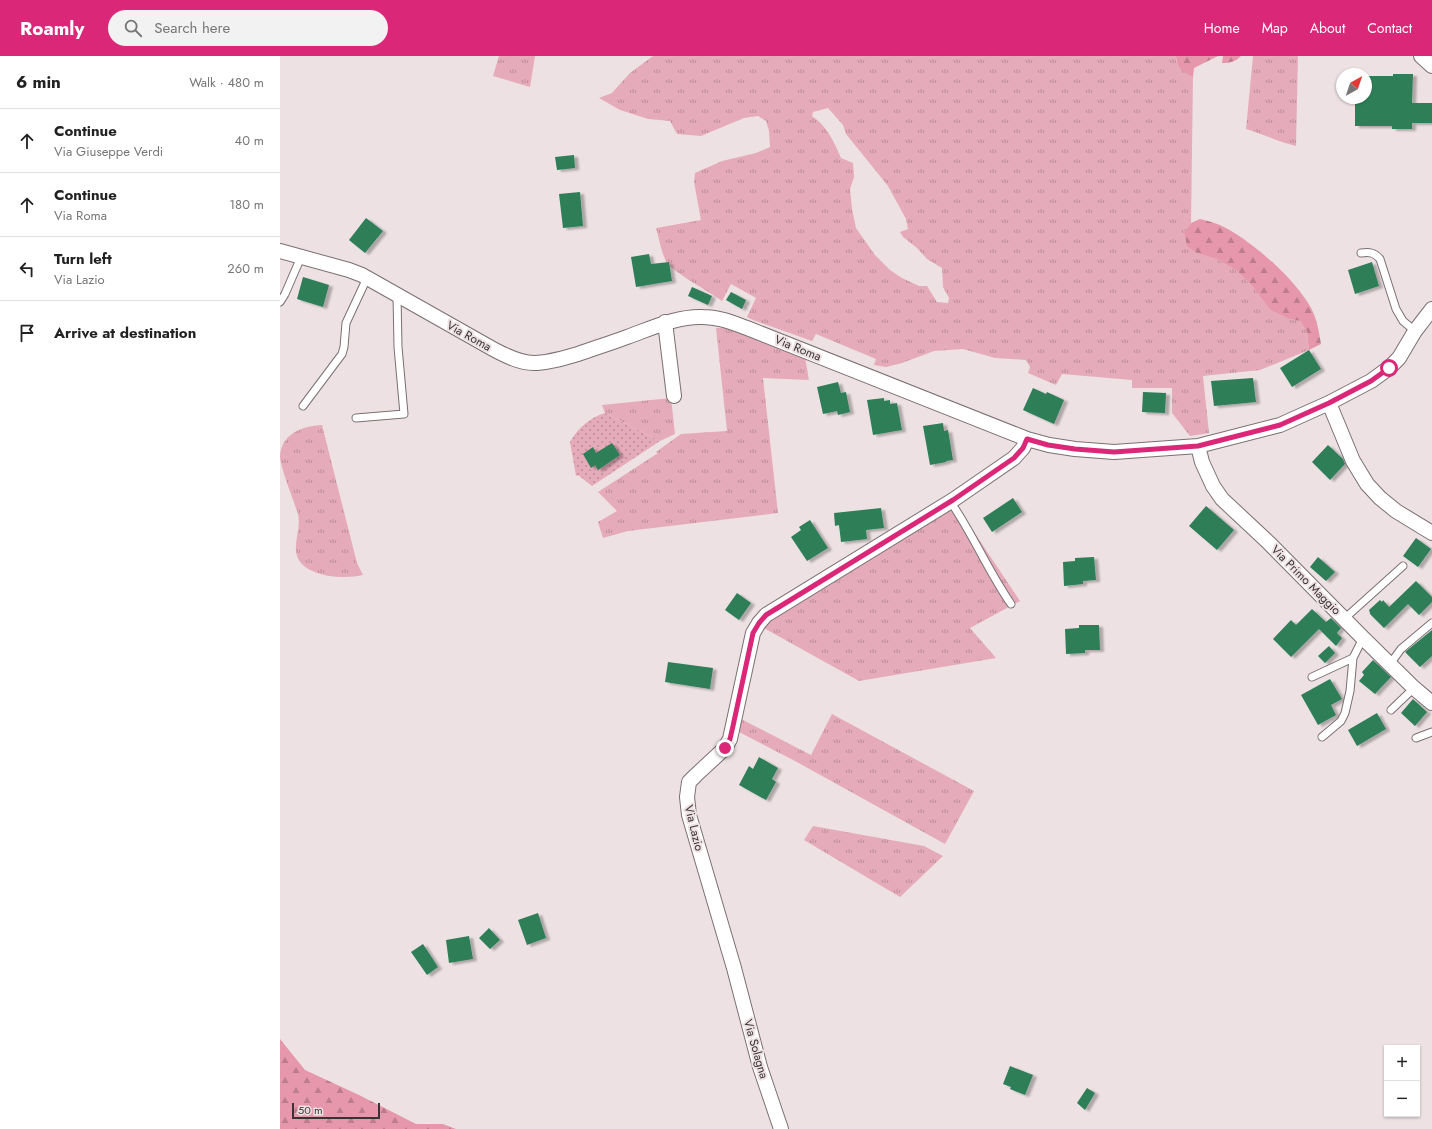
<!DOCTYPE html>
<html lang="en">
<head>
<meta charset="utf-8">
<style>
	body { margin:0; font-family:Jost,sans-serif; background:#f2f2f2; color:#222 }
	.controls { position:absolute; right:12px; bottom:12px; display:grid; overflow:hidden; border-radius:0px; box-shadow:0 1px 3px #0004 }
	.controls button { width:36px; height:36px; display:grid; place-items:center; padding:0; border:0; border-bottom:1px solid #e0e0e0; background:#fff; color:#222; font:20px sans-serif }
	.compass { position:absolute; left:1056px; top:12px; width:36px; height:36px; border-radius:50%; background:#fff; box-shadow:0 1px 3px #0004; rotate:40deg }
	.scale { position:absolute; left:12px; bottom:10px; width:88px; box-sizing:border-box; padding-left:4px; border:2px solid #383334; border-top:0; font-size:11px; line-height:14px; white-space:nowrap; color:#383334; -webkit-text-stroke:3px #ede1e3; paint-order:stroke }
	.stop { position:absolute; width:12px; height:12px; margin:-9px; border:3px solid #db2777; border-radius:50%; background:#fff }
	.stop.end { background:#db2777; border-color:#fff; box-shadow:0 1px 4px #0008 }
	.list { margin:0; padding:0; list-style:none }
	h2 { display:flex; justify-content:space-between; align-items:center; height:52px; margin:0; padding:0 16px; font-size:17px }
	h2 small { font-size:13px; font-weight:400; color:#767676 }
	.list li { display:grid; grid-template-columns:26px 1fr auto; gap:12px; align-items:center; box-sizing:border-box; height:64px; padding:0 16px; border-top:1px solid #e0e0e0 }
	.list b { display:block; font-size:15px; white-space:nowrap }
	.list p { margin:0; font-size:13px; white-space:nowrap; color:#767676 }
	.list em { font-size:13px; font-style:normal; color:#767676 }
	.icon { flex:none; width:22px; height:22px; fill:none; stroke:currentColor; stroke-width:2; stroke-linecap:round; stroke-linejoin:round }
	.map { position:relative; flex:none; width:1152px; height:1073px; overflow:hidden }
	header { display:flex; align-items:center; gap:24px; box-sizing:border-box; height:56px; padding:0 20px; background:#db2777; color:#fff }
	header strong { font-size:19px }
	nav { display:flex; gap:22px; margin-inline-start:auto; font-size:14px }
	.search { width:280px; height:36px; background:#f2f2f2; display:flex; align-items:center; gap:10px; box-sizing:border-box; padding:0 14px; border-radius:22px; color:#767676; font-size:15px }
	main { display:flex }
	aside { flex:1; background:#fff }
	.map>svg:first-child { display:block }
</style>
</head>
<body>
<header>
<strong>Roamly</strong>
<div class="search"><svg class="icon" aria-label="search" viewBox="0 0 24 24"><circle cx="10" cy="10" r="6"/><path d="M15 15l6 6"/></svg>Search here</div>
<nav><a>Home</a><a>Map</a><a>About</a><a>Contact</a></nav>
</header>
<main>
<aside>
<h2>6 min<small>Walk · 480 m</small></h2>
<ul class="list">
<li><svg class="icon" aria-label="ahead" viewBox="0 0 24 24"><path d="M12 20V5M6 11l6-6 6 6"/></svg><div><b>Continue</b><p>Via Giuseppe Verdi</p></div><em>40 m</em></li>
<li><svg class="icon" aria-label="ahead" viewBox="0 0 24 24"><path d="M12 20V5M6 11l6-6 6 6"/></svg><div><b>Continue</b><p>Via Roma</p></div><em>180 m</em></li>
<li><svg class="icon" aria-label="left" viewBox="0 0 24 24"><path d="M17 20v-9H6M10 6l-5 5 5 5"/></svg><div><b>Turn left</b><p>Via Lazio</p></div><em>260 m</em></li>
<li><svg class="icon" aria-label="arrive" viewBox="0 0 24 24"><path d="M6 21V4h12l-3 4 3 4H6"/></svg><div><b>Arrive at destination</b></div></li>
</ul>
</aside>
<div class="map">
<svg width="1152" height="1073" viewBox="0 0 1152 1073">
	<defs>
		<pattern id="grass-tufts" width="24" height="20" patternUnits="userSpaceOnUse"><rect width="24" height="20" fill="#e6abba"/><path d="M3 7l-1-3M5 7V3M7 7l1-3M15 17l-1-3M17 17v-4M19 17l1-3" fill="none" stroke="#bb8c98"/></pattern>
		<pattern id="forest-firs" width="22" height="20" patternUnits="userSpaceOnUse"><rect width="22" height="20" fill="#e697ac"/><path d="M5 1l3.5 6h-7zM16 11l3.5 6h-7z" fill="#bb7c8d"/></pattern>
		<pattern id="garden-dots" width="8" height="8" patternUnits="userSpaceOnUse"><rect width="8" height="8" fill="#e6abba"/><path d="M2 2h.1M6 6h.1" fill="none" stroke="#bb8c98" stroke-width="1.8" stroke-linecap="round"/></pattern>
		<filter id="shadow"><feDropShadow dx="4" dy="2" stdDeviation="1" flood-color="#0004"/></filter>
	</defs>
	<rect width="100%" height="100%" fill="#ede1e3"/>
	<path fill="url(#grass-tufts)" fill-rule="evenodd" d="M219 0H255L250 31 213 20Z
		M373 0H896V5L906 17 913 21 911 167 904 176 917 197 936 203 956 214 973 231 1010 263 1020 265 1027 276 1029 294 980 314 923 320 929 377 910 380 892 357V332H852V324L782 318 776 329 748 317 750 311 746 304 715 302 683 293 654 295 622 307 606 311 594 309 596 303 536 278 532 285 473 264 467 261 476 242 451 228 442 245C429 235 393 217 386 205 381 196 379 181 376 172L421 164 414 126 415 117 442 105 476 97 490 91 489 75 486 65 478 60 464 62 421 80 397 78 390 65 368 63 340 54 319 42 332 37 350 17ZM548 52 563 69 566 78 608 130 626 163 628 173 620 176 623 181 637 192 647 203 662 212 663 231 669 242 668 247 657 246 647 230H639L622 222 610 214 595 199 576 172 572 153 570 133 574 121 573 107 561 102C554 86 547 70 532 60L533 56Z
		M973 0H1018L1016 90C999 86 983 78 966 73Z
		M436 272H446L525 301 529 324 483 322 498 457 348 475 323 482 318 466 337 455 318 436 378 397 376 396 401 378 447 375Z
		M391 342 395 378 380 385 325 357 322 349Z
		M42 369 77 507 83 519C63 524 17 521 16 494 15 482 21 471 18 458 14 445 0 411 0 400 2 377 23 370 42 369Z
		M674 446 740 545 690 572 716 602 579 625 482 571 490 559Z
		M552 658 694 735 665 788 515 705 459 676 461 663 531 699Z
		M533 770 644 790 663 800 620 841 524 784Z"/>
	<path fill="url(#forest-firs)" d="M896 0H938L914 12 913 21C904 17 896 11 896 0Z
		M943 0H961C955 6 950 7 942 7Z
		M920 163C928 165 936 167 944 171 973 186 1015 223 1031 252 1037 263 1039 276 1041 288L1029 294 1027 276 1020 265 1010 263 991 254 973 231 956 214 936 203 917 197 907 190 904 176 911 167Z
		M0 983 25 1014 79 1039 136 1068H163L176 1073H0Z"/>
	<path fill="url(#garden-dots)" d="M325 357 380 385 312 430 298 419 296 420 290 386C298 372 309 362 325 357Z"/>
	<path fill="#2d7e58" filter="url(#shadow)" d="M1113 18H1133L1132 47H1152V67H1132V73H1112V70H1075V42H1086V20H1113Z
		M294 99 295 112 277 114 275 101Z
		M300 136 303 170 283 172 279 138Z
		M86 162 103 175 85 197 69 184Z
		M369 198 371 208 389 206 392 225 356 231 351 201Z
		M1092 206 1099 230 1075 238 1068 214Z
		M23 221 49 229 43 251 17 243Z
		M412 231 432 240 428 249 408 240Z
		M451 236 466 244 462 253 446 244Z
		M1029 294 1041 313 1012 331 1000 312Z
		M973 322 976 346 934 350 931 325Z
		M558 326 561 337 566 336 570 356 558 359 557 355 543 358 537 331Z
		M753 332 766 338 767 336 784 344 774 368 743 354Z
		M863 336 886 337 885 357 862 356Z
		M604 342V345L610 344V348L617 347 622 374 593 379 587 344Z
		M663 367 664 375 668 374 673 404 666 405V406L650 409 643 370Z
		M332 387 340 399 318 414 315 409 311 412 303 398 313 391 316 397Z
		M1048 389 1063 403 1065 408 1050 424 1032 406Z
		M733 442 742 456 712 476 703 462Z
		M926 450 954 474 937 494 909 470Z
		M601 452 604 472 586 474 587 483 561 486 559 469 555 470 554 457Z
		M530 464 548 492 527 505 511 481 521 474 519 471Z
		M1136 482 1151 493 1138 511 1123 500Z
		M814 501 816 524 803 525V528L784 530 783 506 795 505V502Z
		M1038 501 1055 516 1046 525 1030 511Z
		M1136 525 1152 541V546L1139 559 1128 548 1104 572 1090 558V557L1089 554 1100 544 1102 546 1103 544 1109 551Z
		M457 537 471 547 459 564 445 554Z
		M1032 553 1046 566 1051 562 1061 572 1057 577 1062 582 1056 590 1039 573 1011 601 993 583 1011 564 1016 569Z
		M799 569H819L820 594H805V597L786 598 785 573 799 572Z
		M1152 574V600L1140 611 1125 596Z
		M1049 590 1055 597 1045 607 1038 600Z
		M1093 604 1111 621 1095 638 1079 625 1084 619 1082 616Z
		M388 606 433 612 430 633 385 626Z
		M1050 623 1062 643 1051 649 1056 659 1038 669 1021 639Z
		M1133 643 1147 656 1135 670 1121 657Z
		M1097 657 1106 673 1077 690 1068 674Z
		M479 701 498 712 492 723 496 726 486 744 459 729 469 710 473 713Z
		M258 857 266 882 247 889 238 864Z
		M209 872 220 884 210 893 199 882Z
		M189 880 193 903 169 907 166 884Z
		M143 888 158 911 147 919 131 896Z
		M730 1010 753 1019 745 1039 730 1033 731 1031 723 1028Z
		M807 1032 815 1037 805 1054 797 1047Z"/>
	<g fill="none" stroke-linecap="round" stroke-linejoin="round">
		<defs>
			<path id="service" d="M1081 197C1089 196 1094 196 1100 203L1116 253 1123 265 1135 275
				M0 246 5 238 21 201
				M23 350 62 298 64 291 66 267 87 222
				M76 362 124 358 118 291 117 239
				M670 445C693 478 708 515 731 548
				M1064 563 1123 510
				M1110 608 1121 593 1152 567
				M1032 621 1073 602
				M1111 654 1134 632
				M1042 681 1061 665 1065 657 1070 635 1073 602 1083 582
				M1136 682 1152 676"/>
			<path id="minor" d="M1141 0 1152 10
				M0 195 69 214 82 219 213 293C226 300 240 307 254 307 269 307 284 302 298 298 315 292 331 287 347 281 372 272 397 260 423 261 439 261 453 267 467 272L747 383 769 389 795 393 834 396 918 390 1000 369 1049 347 1091 325 1109 312 1119 302 1135 275 1152 253
				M385 266 394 340
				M1049 347 1073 405 1087 428 1100 442 1116 455 1152 477
				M918 390 922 406 933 430 942 443 989 487 1083 582 1134 632 1152 647
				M501 1073 480 1011 454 912 409 759 407 741 409 726 416 719 445 692 450 683 473 577 479 567 486 559 673 444 734 402 743 392 747 383"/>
		</defs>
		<use href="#service" stroke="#7a7072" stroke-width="9"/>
		<use href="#minor" stroke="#7a7072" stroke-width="16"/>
		<use href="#service" stroke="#fff" stroke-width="7"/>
		<use href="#minor" stroke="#fff" stroke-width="14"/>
	</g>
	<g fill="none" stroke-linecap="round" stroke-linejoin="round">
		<path stroke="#db2777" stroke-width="5" d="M445 692 450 683 453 670 473 577 479 567 486 559 673 444 734 402 743 392 747 383 768 389 795 393 834 396 918 390 1000 369 1049 347 1091 325 1109 312"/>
	</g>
	<g text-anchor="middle" stroke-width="4" stroke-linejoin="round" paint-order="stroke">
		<g font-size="12" fill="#383334" stroke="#ede1e3">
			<text transform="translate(189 280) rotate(29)" y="4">Via Roma</text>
			<text transform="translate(518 292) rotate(22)" y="4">Via Roma</text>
			<text transform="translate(1026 524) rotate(45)" y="4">Via Primo Maggio</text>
			<text transform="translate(414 772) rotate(76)" y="4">Via Lazio</text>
			<text transform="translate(476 993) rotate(74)" y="4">Via Solagna</text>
		</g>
	</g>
</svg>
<div class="controls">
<button>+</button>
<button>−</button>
</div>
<svg class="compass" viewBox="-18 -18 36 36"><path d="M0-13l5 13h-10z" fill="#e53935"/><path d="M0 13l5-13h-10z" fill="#767676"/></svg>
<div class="scale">50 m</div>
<div class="stop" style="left:1109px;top:312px"></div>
<div class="stop end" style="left:445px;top:692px"></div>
</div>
</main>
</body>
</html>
